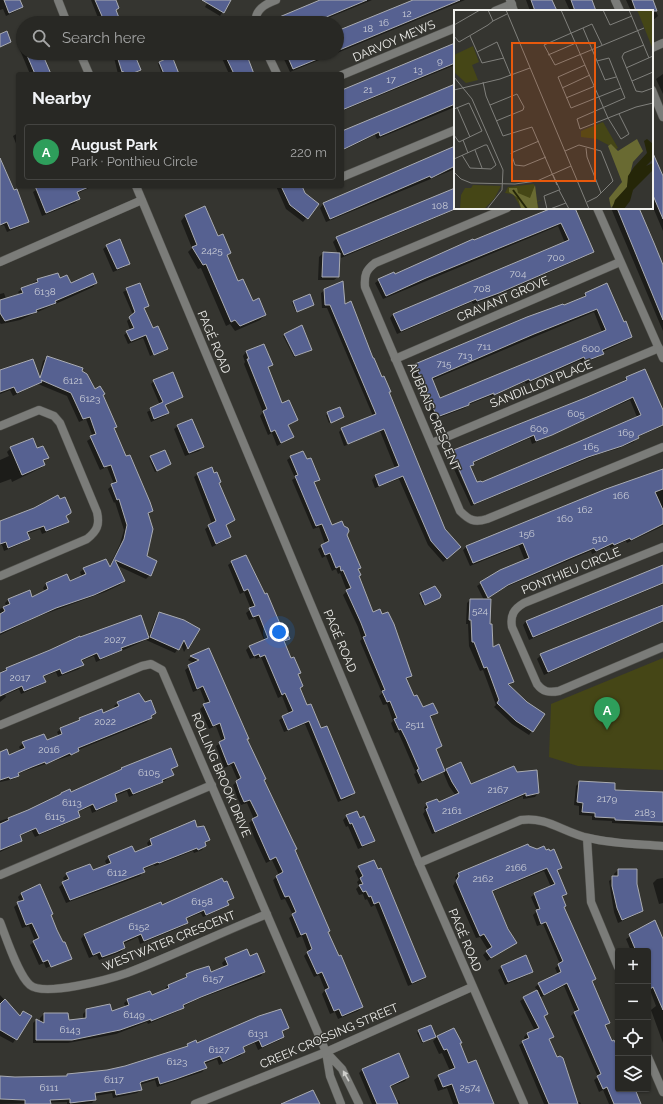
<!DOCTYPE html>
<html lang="en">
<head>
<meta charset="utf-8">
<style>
	body { margin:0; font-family:Raleway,sans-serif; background:#30302c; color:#f1f3f6 }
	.controls { position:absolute; right:12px; bottom:12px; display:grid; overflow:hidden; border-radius:4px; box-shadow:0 1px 3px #0004 }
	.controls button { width:36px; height:36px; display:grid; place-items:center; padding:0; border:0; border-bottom:1px solid #444441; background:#282824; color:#f1f3f6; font:20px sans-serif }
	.you { position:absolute; left:279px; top:632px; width:14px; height:14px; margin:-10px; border:3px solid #fff; border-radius:50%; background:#1a73e8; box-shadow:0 0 0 6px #1a73e833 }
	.badge { display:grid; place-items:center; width:26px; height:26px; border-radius:50%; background:#a1b3fd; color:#fff; font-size:13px; font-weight:700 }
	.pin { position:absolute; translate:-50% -33px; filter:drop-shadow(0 1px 2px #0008) }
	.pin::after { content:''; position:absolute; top:21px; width:14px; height:12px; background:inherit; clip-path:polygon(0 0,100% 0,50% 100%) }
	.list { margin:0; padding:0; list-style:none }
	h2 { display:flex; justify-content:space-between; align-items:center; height:52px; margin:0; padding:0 16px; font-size:17px }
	h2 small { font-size:13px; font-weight:400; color:#a5a6a6 }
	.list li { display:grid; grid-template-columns:26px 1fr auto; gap:12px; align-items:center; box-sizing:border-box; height:56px; margin:0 8px 8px; padding:0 8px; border:1px solid #444441; border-radius:4px }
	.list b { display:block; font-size:15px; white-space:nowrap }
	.list p { margin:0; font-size:13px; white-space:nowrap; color:#a5a6a6 }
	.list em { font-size:13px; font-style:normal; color:#a5a6a6 }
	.icon { flex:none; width:22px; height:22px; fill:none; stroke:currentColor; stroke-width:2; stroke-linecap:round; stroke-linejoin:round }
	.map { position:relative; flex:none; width:663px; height:1104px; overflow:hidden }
	.search { position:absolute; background:#282824; box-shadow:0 1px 3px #0004; left:16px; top:16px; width:328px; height:44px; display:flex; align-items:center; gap:10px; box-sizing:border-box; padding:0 14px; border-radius:22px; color:#a5a6a6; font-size:15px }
	.panel { position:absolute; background:#282824; box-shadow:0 1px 3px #0004; left:16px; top:72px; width:328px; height:116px; border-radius:4px }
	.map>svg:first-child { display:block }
</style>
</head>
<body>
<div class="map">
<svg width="663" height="1104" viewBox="0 0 663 1104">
	<rect width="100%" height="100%" fill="#353530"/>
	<path fill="#454616" d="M663 658V770L578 766 549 757 551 704Z"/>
	<path fill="#0007" fill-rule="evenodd" d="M0 0H19L22 7 18 10 6 16 3 9 0 10Z
		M91 0H115V11L120 23H100Z
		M209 0H230L220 16 205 7Z
		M323 0H372L316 23H271Z
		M416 0H465L337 53V32Z
		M526 0H551L556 11H530Z
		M565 0H591L595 11H570Z
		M626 0H651L658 16 652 21V11H631Z
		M211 19 228 20V23H207Z
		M23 39V53H41L50 74H30L17 43Z
		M455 45V65L342 111V91Z
		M113 53H133L140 70 134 74H118Z
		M217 53H245L253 74H229L221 56 219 57Z
		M287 53H336L290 72 283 57Z
		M159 62 178 74H162L158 64Z
		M663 74V94L656 79Z
		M455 86V107L377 139 375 135 342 151V131Z
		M18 133V146H17L13 136Z
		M455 147V169L326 222 320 208 323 204Z
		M652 153 663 179V231L652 205Z
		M0 160 28 221 24 225 7 232 4 225 0 226Z
		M42 186H93L76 194 79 199 75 203 42 216 33 192Z
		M276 186H300L304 194 318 204 303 222 286 209Z
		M455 189V208H459L341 258 339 254 338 277 334 280H318L319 257 323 253 338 254 333 242 337 238Z
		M205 208 217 237 230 253 227 256 238 283 252 303 265 315 260 320 235 331 230 324 226 326 201 268 198 269 188 252 192 248 181 221 185 216Z
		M551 208H574L593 252 589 255 494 297 473 304 472 302 397 334 390 318 393 314 565 243 558 226 383 299 375 283 379 280 395 275Z
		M611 208H638L663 266V331Z
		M107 246 129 264 125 267 113 272 103 249Z
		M60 279 70 284 96 283 93 287 20 320 1 324 0 323V294L4 293 6 299 20 295 18 292 22 289 38 280Z
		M139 284 148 305 144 309 152 329 166 349 164 352V350L150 356 143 338 128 344 124 335 130 330 127 321 133 315 123 292Z
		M606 285 623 323 631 337 628 340 602 352 603 354 599 357 582 364 581 360 526 384 525 382 491 397 490 396 468 405 465 408 433 420 412 368 415 365 528 318 564 306 582 299 585 294ZM594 312 602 332 440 399 432 380Z
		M325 290 344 305 372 360 388 393 444 529 456 550 443 562 428 545 399 479 375 488 372 480 375 476 395 468 380 431 349 444 343 429 373 416 327 308H322L321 293Z
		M293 301 312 306 296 312 292 303Z
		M301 327 309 351 294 357 283 336Z
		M246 352 271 365 267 369 281 404 297 420 288 426 292 437 277 446 272 433 268 435 260 416 263 412 244 364 245 362 243 356Z
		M47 358 81 371 95 390 102 395 116 426 114 429 126 458 152 511 148 515 146 557 150 575 146 579 116 565 124 581 120 585 105 592 37 617 0 635V609L6 606 5 603 8 600 32 598 45 592 43 588 46 584 67 575 70 582 82 577 80 572 84 569 109 567 120 544 124 530 115 502 114 503 108 489 114 484 107 467 100 470 87 441 93 437 86 419 79 422 67 396 38 384 13 396 10 390 0 394V372L39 377 43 361Z
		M626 378 663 412V426L637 437 634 442 617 449 599 454 476 504 451 452 585 399 623 383ZM630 400 637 417 481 483 477 484 470 468 473 463 530 438 532 444Z
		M154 381 182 397 165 406 168 413 165 416 151 422 147 412 160 405 151 384Z
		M340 408 343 417 329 423 326 415Z
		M178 426 203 447 199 451 185 456 174 429Z
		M341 430 347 445 344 446 339 432Z
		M11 448 37 449 47 458 43 462 44 465 41 468 12 482 11 479 0 483V460L9 456 7 452Z
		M450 453 474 505 471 506 448 456Z
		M151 457 170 464 155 472 149 458Z
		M291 457 319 480 313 484 331 526 346 535 360 568 358 570V576L373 613 411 676 406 680 413 698 422 709 437 713 430 718 441 746 435 750 444 772 447 769 470 786 516 773 538 793 535 797 523 799V796L432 834 423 814 425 811 424 808 427 804H438L456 796 449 786 443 772 418 784 414 774 416 773 403 743 398 732 395 733 391 723 393 721 387 704 383 705 379 696 382 693 360 641 362 639 358 627 343 595 347 591 340 573 338 574 336 569 332 571 326 556 322 558 318 549 325 544 319 527 313 529 292 480 295 478 287 460Z
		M663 470V526L627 543 626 541 610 548V546L592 554 591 551 504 588 485 600 492 648 512 682 508 686 532 731 529 735 512 724 494 707 496 705 483 670 480 671 469 646 468 624H466L467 603 470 600H484L477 586 500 571 525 561 519 546 470 566 463 550 466 547Z
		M198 474 218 484 234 520 225 526 230 537 226 540 212 547 205 529 212 524 194 477Z
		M57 496 70 513 66 517 67 521 64 525 42 534 40 529 27 534 28 538 25 542 4 551 2 545H0V523L34 508Z
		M232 562 282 633 289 639 284 643 291 659 300 673 297 675 302 686 299 689 307 707 321 729 354 793 350 797 338 802 305 724 284 732 279 720 289 714 282 696 278 698 261 657 256 659 255 657 250 659 246 650 250 646 264 640 255 618 249 620 246 613 251 609 244 592 240 594 228 565Z
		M663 567V584L529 640 523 625 526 621Z
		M435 587 439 598 423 605 419 595Z
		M663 604V622L544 675 537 659 541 655Z
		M159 613 198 629 184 652 181 644 175 653 146 640 96 662 94 656 81 661 82 665 79 669 58 677 56 672 43 677 45 682 41 685 21 694 19 689 5 695 6 697 0 702V672L79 637 148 638 156 617Z
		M209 649 248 738 247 740 263 781 329 931 328 933 362 1007 358 1011 338 1019 335 1012 330 1014 322 994 325 990 319 975 314 977 304 956 308 952 302 936 297 938 289 918 293 915 285 899 281 900 273 880 279 875 272 860 266 863 254 837 249 823 254 819 247 803 241 805 237 797 233 785 238 781 231 765 224 768 221 759 216 746 222 742 216 726 209 729 200 709 206 704 200 689 193 692 185 670 194 663 188 660 191 657Z
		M118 703H145L155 713 147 722 78 750 75 754 28 770 17 774 14 779 0 782V753L9 757 21 751 19 747 23 743 47 742 59 736 57 732 61 729 116 709 114 706Z
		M170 749 177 766 171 770 173 775 158 785 129 797 127 791 115 796 116 800 113 804 92 813 90 807 77 812 79 816 75 820 35 837 32 831 19 836 21 841 17 844 0 852V821L29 811 118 772 121 769Z
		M580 782 614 791 663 794V826L612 823V821L592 820V816L579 815V806L574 805 576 786Z
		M347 816 374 840 370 844 358 849 348 826 346 827 343 820Z
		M197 828 208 840 202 850 194 853 193 851 155 866 154 865 142 870 143 872 140 876 66 903 59 887 65 882 63 878 67 874 92 872 107 865 105 861 109 857 134 853 149 848 147 843 150 840Z
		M529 847 561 868 557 872 566 894 562 898 565 906 563 908 595 979 592 982 609 1023 605 1027 618 1052V1089H634L641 1104H609L603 1090 599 1092 594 1080 598 1077 571 1016 575 1012 564 986 539 998 547 1014 544 1017 552 1037 548 1041 577 1103 580 1102 581 1104H544L519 1045 525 1041 524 1037 527 1034 535 1031 520 1001 537 991 535 987 539 984 558 975 555 968 560 964 543 924 537 926 533 915 537 911 531 897 535 894 551 887 544 871 492 892 515 943 487 961 483 955 488 950 480 937 476 938 453 886 456 880 455 877 458 874Z
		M359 867 425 977 422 980 408 986 375 905 371 907 367 899 365 900 363 894 359 895 356 889 359 886 357 882 359 880 355 871Z
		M618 870 636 884 642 910 638 914 618 923 614 912 609 881 615 877 614 874Z
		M663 878V903L659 904 653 883 657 879Z
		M224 884 233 898 226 902 227 905 224 908 203 917 201 913 186 919 187 922 184 926 140 944 138 937 123 944 124 948 121 952 99 960 97 955 89 958 81 939 84 935 160 903 161 906Z
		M21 894 50 916 71 958 68 961V959L46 968 44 963 39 965 30 945 35 941 29 926 22 928 14 907 20 902 18 897Z
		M655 922 663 942V1043L651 1010 656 1006 650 990 648 991V951H631L626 939Z
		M250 957 264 972 261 976 196 1000 182 1007 179 1011 148 1024 147 1022 116 1034 68 1043H33V1023L36 1020 40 1022V1018L44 1014 68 1021 83 1020V1014L87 1010 111 1013 126 1008 124 1003 128 1000 152 997 165 991V989L168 985 183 979 187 975 211 973 224 967 222 963 226 959Z
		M502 967 532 972 528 975 505 985 498 970Z
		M0 995 19 1016 23 1012 30 1016 13 1043 0 1036Z
		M287 1028 281 1032 283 1037 280 1040 258 1050 255 1043 242 1048 244 1052 240 1056 219 1065 217 1059 204 1064 206 1068 202 1072 157 1087 155 1080 139 1085 141 1090 137 1093 113 1098 112 1093 95 1096V1099L92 1103 84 1104H67V1102L0 1104V1077H65L67 1075 107 1071 162 1056 185 1048 188 1045Z
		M419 1031 435 1037 422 1043 417 1033Z
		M438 1036 459 1044 468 1064 492 1104H453L447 1088 438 1091 434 1080 439 1076 450 1071 442 1053 439 1054 433 1041Z
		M399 1054 408 1077 405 1081 390 1087 396 1102 399 1100 400 1104H372L359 1073 362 1070Z"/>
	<path fill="#566191" stroke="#aaacb2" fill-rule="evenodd" d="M4 0H20L23 7 9 13Z
		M95 0H116L119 8 116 10 121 23H105Z
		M202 0H231L224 13Z
		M320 0H367L312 23H265Z
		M413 0H460L337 51V31Z
		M531 0H552L557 11H535Z
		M571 0H592L596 11H575Z
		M632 0H653L657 11H636Z
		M7 31 11 42 0 47V34Z
		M455 43V63L342 110V90Z
		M26 53H42L51 74H35Z
		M123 53H134L141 70 131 74H124L123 71 122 72 117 56Z
		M224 53H246L254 74H234Z
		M286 53H332L293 69Z
		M172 56 179 74H164L159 62Z
		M455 84V104L380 136 379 132 342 150V131Z
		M455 146V166L431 178 430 176 330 219 323 203Z
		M652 151 663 176V219L652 193Z
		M0 158 14 190 17 189 29 222 10 229 7 222 0 225Z
		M35 186H91L77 192 80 199 46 213Z
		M281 186H302L305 193 319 204 308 219 290 205Z
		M455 188V209L344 255 336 237Z
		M205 206 218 236 223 234 231 253 227 255 238 281 243 279 253 301 259 298 266 315 240 326 235 320 231 322 206 264 203 265 192 247 197 245 185 215Z
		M552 208H575L594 252 499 293 477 301 476 299 401 331 393 314 569 240 561 223 426 278 386 296 378 279 394 272 395 274 473 239 474 240Z
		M617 208H639L654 243 663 265V320Z
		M120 239 130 264 117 269 106 245Z
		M323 252 340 253 339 277H322Z
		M58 273 60 278 67 275 71 283 93 273 97 283 55 301 56 303 36 310 37 312 5 321 0 313V300L23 293 21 288 38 282 37 279Z
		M343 281 345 304 351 301 373 358H374L382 377 384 376 391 392H389L445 529 461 547 447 559 431 541 403 476 379 486 375 475 399 466 384 429 348 444 341 428 376 414 330 305H325L324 289Z
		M140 283 149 306 144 308 153 328 158 326 168 349 154 355 146 335 131 341 126 331 134 328 129 317 135 312 126 288Z
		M607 283 624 322 626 321 632 337 602 350 604 354 586 361 584 357 530 381 529 379 494 395V393L469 403V405L437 417 415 364 527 317 563 304 564 305 586 296 585 293ZM597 309 606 330 440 398 432 378 534 334Z
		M310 294 314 305 297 312 293 301Z
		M302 325 312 350 295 356 284 334Z
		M264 344 273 365 268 367 282 403 289 400 298 420 288 425 294 437 281 443 275 430 271 432 263 411 267 409 247 359H249L246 351Z
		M47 356 83 368 82 371 87 374 95 389 100 386 105 394 103 395 117 427 114 428 126 456 130 455 150 502 153 511 148 513 153 529 147 556 157 561 151 576 115 560 125 581 94 595 56 608 0 633V614L5 611 3 607 10 604 8 599 30 590 32 597 48 589 46 583 67 574 70 581 86 574 83 568 106 559 110 567 124 539 127 525 119 499 117 500 111 484 117 482 111 465 104 467 90 436 96 434 90 417 83 419 71 393 41 380 42 382 17 393 14 387 0 392V370L33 359 40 378Z
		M645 369 663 410V425L638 436 639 438 622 446 588 457 474 504 451 451 585 398 627 380 626 377ZM633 397 641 415 578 442 482 482 481 481 477 482 470 466 474 465 473 462 534 435 536 441 552 435Z
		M173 372 183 397 165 405 169 413 154 419 150 408 163 402 153 380Z
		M340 407 344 417 331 423 327 412Z
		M192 419 204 447 189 453 177 425Z
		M33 438 37 448 43 446 49 458 43 460 45 465 22 475 10 447Z
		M165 450 171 464 157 471 150 456Z
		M303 451 307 459 311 458 320 480 314 482 332 525 342 521 344 526 348 528 349 531 347 535 361 568 358 569 361 575 359 576 373 612 380 609 382 614 388 612 394 624 412 676 406 678 414 696 417 695 423 707 433 703 438 713 430 716 442 746 436 749 445 771 422 781 417 770 419 769 406 739 401 729 399 730 394 719 397 718 390 701 387 702 382 691 385 690 363 637 366 636 361 623 346 590 351 588 343 570 341 571 340 566 336 568 330 553 325 555 321 545 329 541 322 524 316 526 295 476 298 475 290 456Z
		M212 467 214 473 217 472 221 482 219 483 235 520 226 525 231 537 216 544 208 525 216 521 197 473Z
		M663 469V489L655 492 663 510V524L631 540 630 538 614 545 613 543 596 551 594 548 570 558 508 585 488 598 480 582 500 570 529 558 523 543 473 563 466 546 606 489Z
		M58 495 60 499 65 497 71 511V513L66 516 69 522 46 531 44 526 27 532 30 539 8 548 6 542 0 544V521L34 508Z
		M246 555 265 594 267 593 283 631 286 630 290 639 284 641 291 658 294 657 301 673 298 674 303 686 300 688 307 705 311 704 321 728 327 726 355 793 341 799 309 721 288 730 282 716 293 711 285 693 282 695 265 655 260 657 259 654 254 656 249 646 268 638 259 615 253 617 249 608 255 606 248 589 244 591 231 561Z
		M663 565V583L533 637 526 621Z
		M435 586 441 595 440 598 425 605 420 593Z
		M470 599H491L490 624H492L493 647 499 644 506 662 514 682 508 684 527 702 545 714 533 732 516 721 497 703 499 700 487 667 484 668 474 642H472L471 620H469Z
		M663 605V621L548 672 540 654Z
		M159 612 184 620 200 629 188 649 184 640 179 650 150 637Z
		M141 615 149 638 121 648 122 650 100 659 97 653 81 660 84 665 74 669 62 674 60 669 43 676 46 682 24 691 22 686 0 696V673L7 670 6 668 50 650 80 636V637Z
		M209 648 249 739H247L266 779 264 780 293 841 297 849 295 850 330 931 328 932 339 956 341 955 363 1007 342 1016 339 1009 334 1011 325 990 329 988 322 972 317 974 307 952 312 949 306 933 301 935 292 914 296 912 289 896 285 897 281 888 276 876 283 872 276 857 270 860 258 833 252 819 258 816 250 800 244 802 240 793 236 781 241 778 234 762 228 765 224 755 219 742 225 739 220 723 213 726 203 704 210 702 203 686 197 689 188 665 199 660 190 656Z
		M139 693 145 702 151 700 156 713 151 716 152 718 78 748 79 751 71 755 70 753 46 764 45 762 32 767 18 773 19 776 10 779 9 777 0 780V752L7 749 9 755 25 748 22 742 44 734 47 740 62 734 60 728 80 720 79 718 102 709 103 713 119 706 117 702Z
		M171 748 178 766 171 769 174 775 162 780 163 782 133 794 130 788 115 794 117 801 96 810 93 804 78 811 80 817 39 834 36 828 20 835 22 841 0 850V824L9 820 8 818 28 810 61 794V793L70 789 71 792 122 769 121 768Z
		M461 762 471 784 514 766 517 772 537 770 539 793 526 796V793L435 832 426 809 428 808 426 803 437 799 439 802 459 793 452 782 446 769Z
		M579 781 615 783V790L663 792V822L615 820V818L595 817V813L582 812 583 803 577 802Z
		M357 811 360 818 364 816 375 841 362 846 352 823 350 824 346 815Z
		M195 820 197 827 204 826 210 840 205 842 206 846 198 850 197 848 159 863 158 862 143 868 145 872 70 900 62 882 69 879 66 873 90 864 93 870 111 863 108 856 132 846 135 852 152 845 150 839Z
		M528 844 529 846 537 849 544 846 546 850 549 849 550 851 554 849 562 868 557 870 567 894 562 896 566 906 564 907 596 979 592 981 610 1023 605 1025 612 1041 614 1040 618 1048V1064L616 1065 618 1069V1089H635L641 1104H614L607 1087 603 1089 597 1076 601 1074 574 1012 579 1010 567 983 544 995 538 983 561 972 558 964 563 961 546 922 541 924 536 910 540 909 534 893 555 884 547 868 492 891 508 929 517 943 491 958 486 951 492 947 484 934 480 936 465 902 456 881 459 876 458 873Z
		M374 860 378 869 381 868 426 977 412 983 379 902 374 904 371 896 369 897 366 891 363 892 359 885 363 884 360 878 363 876 358 866Z
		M618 869H637V884L643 911 622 920 617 908 612 886V876H618Z
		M222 878 224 882 227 881 234 898 227 901 229 905 206 915 204 910 186 918 188 923 144 941 141 934 125 941 123 942 125 948 116 952 102 957 100 952 93 955 84 934 161 902 162 905Z
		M40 884 53 914 51 915 57 930 63 942H65L72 959 51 967 48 960 43 962 33 941 39 938 32 923 26 925 17 902 24 900 21 893Z
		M655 920 663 939V1010L653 987 650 989 648 984V951H636L629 934Z
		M247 949 250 956 257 953 265 972 201 997 183 1005 184 1008 151 1021V1019L120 1030 72 1040H36V1019L44 1023V1013H68L69 1020 86 1018V1009L110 1004 112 1011 129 1005 127 999 150 991 152 995 169 988 168 985 187 977 186 974 196 970 209 966 211 972 228 965 225 958Z
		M526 955 533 972 508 982 501 966Z
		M537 990 548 1014 544 1016 554 1037 549 1039 557 1057 560 1056 563 1058 578 1104H549L522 1041 529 1038 527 1033 539 1028 523 997Z
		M5 999 20 1016 23 1011 32 1016 17 1040 0 1030V1004Z
		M281 1009 289 1028 282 1031 284 1037 262 1047 259 1040 243 1047 245 1052 223 1062 220 1056 204 1062 207 1068 176 1079 160 1084 158 1077 141 1082 140 1083 142 1090 116 1095 115 1090 95 1093 96 1100 86 1101 70 1103V1099L50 1100 51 1104H25V1100L0 1099V1076L15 1077 67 1076V1074L107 1070 125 1066 188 1046 187 1044 196 1040 197 1043 259 1016Z
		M431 1025 436 1037 423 1042 418 1030Z
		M454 1028 462 1043H460L468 1063 476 1060 494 1104H459L452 1084 443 1087 438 1075 455 1068 447 1049 444 1050 437 1036Z
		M399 1053 409 1077 390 1086 398 1104H377L362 1069Z
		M313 1090 320 1104H281Z"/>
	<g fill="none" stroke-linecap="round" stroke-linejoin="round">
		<defs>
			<path id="minor" d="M615 0 620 11
				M495 11 512 4
				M256 23C254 10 265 4 276 0
				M267 53 277 74
				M342 75 455 28
				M652 90 663 117
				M342 177 455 130
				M507 208 375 263C366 270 364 275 365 287L460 511C469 520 474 523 487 519L663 447
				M395 359 620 262
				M0 426 39 410 54 416 60 423 97 512C100 525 97 531 87 539L0 576
				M432 443 659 348
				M663 547 524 603C514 609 510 615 512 627L537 684C543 692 549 693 559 691L663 647
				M0 725 142 666 151 664 162 670 326 1052 330 1076 341 1104
				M587 838 591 902 618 967
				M419 863 521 820C547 816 564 833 589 838 613 844 638 844 663 846
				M0 875 212 785
				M0 922C6 937 18 975 30 985 44 997 110 979 127 973 174 955 220 933 267 914
				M326 1052 342 1069 359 1104
				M648 1057 663 1092"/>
			<path id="tertiary" d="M58 0 67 23
				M510 0 514 11
				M652 48 663 43
				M80 53 89 74
				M136 186 419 863 524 1104
				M597 208 663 358
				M0 262 142 200
				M195 1104 326 1052 472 987"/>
		</defs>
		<use href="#minor" stroke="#53534e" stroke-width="9"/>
		<use href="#tertiary" stroke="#53534e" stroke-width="9"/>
		<use href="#minor" stroke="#7b7c79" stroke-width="8"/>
		<use href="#tertiary" stroke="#7b7c79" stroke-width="8"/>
	</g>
	<defs><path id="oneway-solid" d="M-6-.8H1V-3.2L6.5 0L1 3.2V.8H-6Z"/></defs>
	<use fill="#cececb" href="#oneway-solid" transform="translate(346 1076) rotate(-119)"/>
	<g text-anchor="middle" stroke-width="3" stroke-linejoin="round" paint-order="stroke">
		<g font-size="10" fill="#cacdd7">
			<text x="407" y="17">12</text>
			<text x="384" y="26">16</text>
			<text x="368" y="32">18</text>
			<text x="440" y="64">9</text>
			<text x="418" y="73">13</text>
			<text x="391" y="83">17</text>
			<text x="368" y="93">21</text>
			<text x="440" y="209">108</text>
			<text x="212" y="254">2425</text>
			<text x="556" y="261">700</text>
			<text x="518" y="277">704</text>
			<text x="482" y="292">708</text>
			<text x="45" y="295">6138</text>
			<text x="484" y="350">711</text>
			<text x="591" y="352">600</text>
			<text x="465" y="359">713</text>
			<text x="444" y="367">715</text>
			<text x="73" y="384">6121</text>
			<text x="90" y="402">6123</text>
			<text x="576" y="417">605</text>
			<text x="539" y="432">609</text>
			<text x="626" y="436">169</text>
			<text x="591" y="450">165</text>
			<text x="621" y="499">166</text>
			<text x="585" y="513">162</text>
			<text x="565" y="522">160</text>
			<text x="527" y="537">156</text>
			<text x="600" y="542">510</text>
			<text x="480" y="614">524</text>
			<text x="115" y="643">2027</text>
			<text x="20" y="681">2017</text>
			<text x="105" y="725">2022</text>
			<text x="415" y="728">2511</text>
			<text x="49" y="753">2016</text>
			<text x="149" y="776">6105</text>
			<text x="498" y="793">2167</text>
			<text x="607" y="802">2179</text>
			<text x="72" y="806">6113</text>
			<text x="452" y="814">2161</text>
			<text x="645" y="816">2183</text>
			<text x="55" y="820">6115</text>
			<text x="516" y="871">2166</text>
			<text x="117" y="876">6112</text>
			<text x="483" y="882">2162</text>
			<text x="202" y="905">6158</text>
			<text x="139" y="930">6152</text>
			<text x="213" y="982">6157</text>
			<text x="134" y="1018">6149</text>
			<text x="70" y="1033">6143</text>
			<text x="258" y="1037">6131</text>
			<text x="219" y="1053">6127</text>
			<text x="177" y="1065">6123</text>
			<text x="114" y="1083">6117</text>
			<text x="49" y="1091">6111</text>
			<text x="470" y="1091">2574</text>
		</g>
		<g font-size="12" fill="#f1f1ee" stroke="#353530">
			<text transform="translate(394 41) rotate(-23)" y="4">DARVOY MEWS</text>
			<text transform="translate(503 299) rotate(-23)" y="4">CRAVANT GROVE</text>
			<text transform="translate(214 342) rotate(67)" y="4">PAGÉ ROAD</text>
			<text transform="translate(541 384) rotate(-22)" y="4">SANDILLON PLACE</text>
			<text transform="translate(434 417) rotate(67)" y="4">AUBRAIS CRESCENT</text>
			<text transform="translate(571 571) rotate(-22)" y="4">PONTHIEU CIRCLE</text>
			<text transform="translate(340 641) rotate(67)" y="4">PAGÉ ROAD</text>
			<text transform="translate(221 775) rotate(67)" y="4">ROLLING BROOK DRIVE</text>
			<text transform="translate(465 940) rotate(67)" y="4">PAGÉ ROAD</text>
			<text transform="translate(169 941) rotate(-22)" y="4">WESTWATER CRESCENT</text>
			<text transform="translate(329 1036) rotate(-23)" y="4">CREEK CROSSING STREET</text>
		</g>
	</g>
	<g transform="translate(454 10)">
		<rect width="199" height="199" fill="#353530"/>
		<path d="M183 0H199L198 37 186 7ZM19 36 25 52 18 55 24 70 12 73 0 62V45ZM149 112 164 138 162 139 143 129 127 127V121ZM80 174 82 191 88 190 83 192 85 199 67 198 59 184 51 183 54 177ZM19 175 47 176 40 189 30 199H6L7 185 11 178H17Z" fill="#454616"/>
		<path d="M183 129 189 141 179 152 173 177 157 198 155 188 168 172 154 136 157 134 164 141ZM81 175 84 199 67 198 64 188 55 182V178H63L64 183 76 188Z" fill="#696a32"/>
		<path d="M193 129 199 134V149L192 156 199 153V160L179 180 176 191 170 199H158L161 190 173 177 174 166 180 157 193 143 190 131Z" fill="#252608"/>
		<path fill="none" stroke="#252608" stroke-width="2" d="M59 180 73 199"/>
		<path fill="none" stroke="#80807c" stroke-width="1" d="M52 0 135 199M107 0 154 108 167 129 175 124 165 104M149 0 156 15 178 6M175 0 195 48M39 11 53 4M0 15 26 0M129 18 151 70 162 67M0 26 5 32 34 15 39 11 34 0M16 26 28 53 50 48M148 35 138 14 90 35 101 55 190 18M190 35 170 43 168 47 182 81 188 82 199 78M23 42 43 32 57 66M94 45 122 33M143 51 155 48 171 88 123 109 126 119 182 97 199 93M131 55 104 67 117 98 167 78M172 58 199 46M0 67 18 89 49 160 48 180 33 199M178 71 199 62M29 72 32 86 49 126 78 117 103 175M108 78 136 65M0 80 46 69 76 58M112 88 141 76M36 95 63 84 70 97 69 100 42 111M3 97 16 127M0 99 15 93 28 121 5 132 0 125M9 130 14 143M85 131 57 143 61 155 70 156 92 147M132 138 133 147 147 183M21 140 28 158M111 141 125 135 147 141 159 171 143 187 133 192M0 149 31 135H33L42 155 37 159 16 158 8 145M0 162 7 169 17 173 61 174 83 171 117 156M99 165 106 180M93 199 90 186 105 180 115 199M96 199 112 193"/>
		<path fill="#e8590c" fill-opacity="0.15" stroke="#e8590c" stroke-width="2" d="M58 33H141V171H58Z"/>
		<rect width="199" height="199" fill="none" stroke="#f1f1ee" stroke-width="2"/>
	</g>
</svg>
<div class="controls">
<button>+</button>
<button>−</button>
<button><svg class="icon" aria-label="locate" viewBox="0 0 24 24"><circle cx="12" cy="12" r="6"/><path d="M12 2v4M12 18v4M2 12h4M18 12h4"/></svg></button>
<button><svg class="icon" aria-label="layers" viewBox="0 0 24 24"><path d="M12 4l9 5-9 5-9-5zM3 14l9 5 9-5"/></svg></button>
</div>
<div class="you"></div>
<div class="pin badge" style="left:607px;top:730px;background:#2e9e5b">A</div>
<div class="search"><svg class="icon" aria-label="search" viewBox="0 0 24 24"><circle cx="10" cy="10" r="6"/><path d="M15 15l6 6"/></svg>Search here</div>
<section class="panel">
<h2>Nearby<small></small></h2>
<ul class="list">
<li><span class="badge" style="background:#2e9e5b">A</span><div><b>August Park</b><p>Park · Ponthieu Circle</p></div><em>220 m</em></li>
</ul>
</section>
</div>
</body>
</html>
